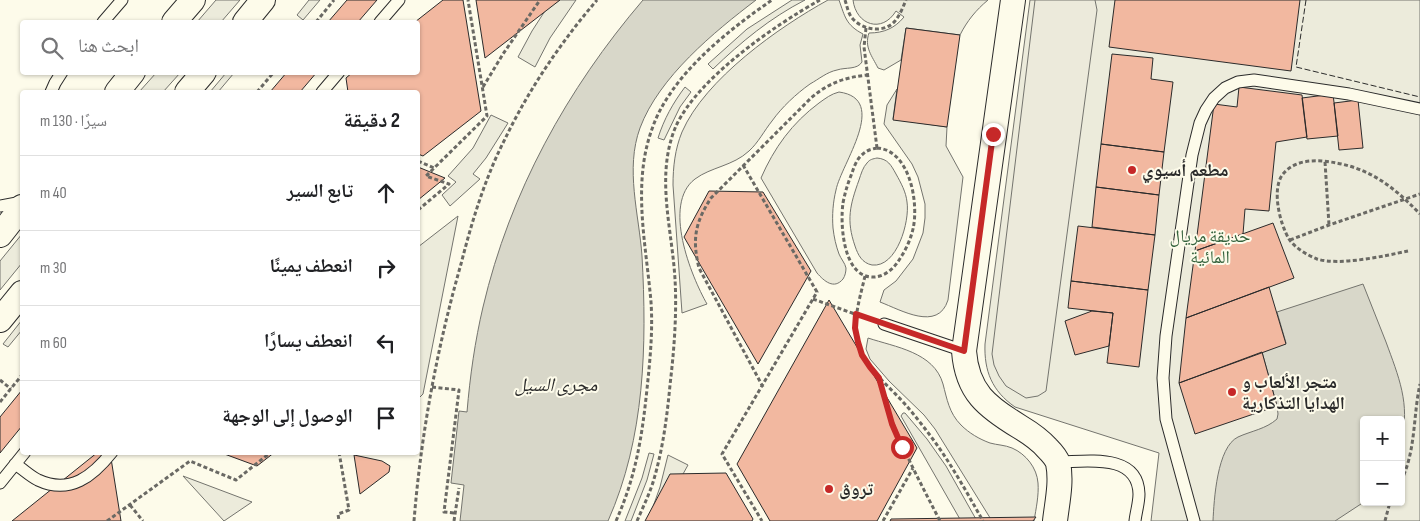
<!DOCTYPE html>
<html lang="ar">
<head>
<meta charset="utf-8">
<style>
	body { margin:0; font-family:"Sofia Sans Condensed","Noto Naskh Arabic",sans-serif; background:#f6f6f6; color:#202124; direction:rtl }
	.controls { position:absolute; right:15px; bottom:15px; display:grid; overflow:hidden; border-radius:5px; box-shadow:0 1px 4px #0004 }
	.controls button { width:45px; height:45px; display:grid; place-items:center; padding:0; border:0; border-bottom:1px solid #e0e0e0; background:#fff; color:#202124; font:25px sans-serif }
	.stop { position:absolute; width:15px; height:15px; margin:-11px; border:4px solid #c62828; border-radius:50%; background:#fff }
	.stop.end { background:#c62828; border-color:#fff; box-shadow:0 1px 5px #0008 }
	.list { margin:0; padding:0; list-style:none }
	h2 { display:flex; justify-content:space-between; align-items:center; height:65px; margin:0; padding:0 20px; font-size:21px }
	h2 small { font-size:16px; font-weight:400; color:#757577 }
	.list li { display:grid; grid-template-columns:32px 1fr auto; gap:15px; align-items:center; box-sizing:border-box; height:75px; padding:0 20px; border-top:1px solid #e0e0e0 }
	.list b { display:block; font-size:19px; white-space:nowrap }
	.list em { font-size:16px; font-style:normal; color:#757577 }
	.icon { flex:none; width:28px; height:28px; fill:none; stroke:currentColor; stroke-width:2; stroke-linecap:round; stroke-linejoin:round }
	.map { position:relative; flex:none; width:1420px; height:521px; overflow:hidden; direction:ltr }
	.search { position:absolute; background:#fff; box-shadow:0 1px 4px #0004; left:20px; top:20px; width:400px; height:55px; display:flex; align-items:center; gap:12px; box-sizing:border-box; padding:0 18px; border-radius:5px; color:#757577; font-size:19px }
	.panel { position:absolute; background:#fff; box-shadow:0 1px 4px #0004; left:20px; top:90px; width:400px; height:365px; border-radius:5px; direction:rtl }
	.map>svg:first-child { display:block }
</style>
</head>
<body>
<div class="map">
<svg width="1420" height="521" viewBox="0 0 1420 521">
	<rect width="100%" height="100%" fill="#fdfbea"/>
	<path fill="#ecebdb" stroke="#74746e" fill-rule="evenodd" d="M216 0H240L221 22H197Z
		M309 0H320L303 20 297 15Z
		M552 0H576L550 38 535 67 518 57 532 31Z
		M792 0H805C770 18 741 42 713 69L708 64 747 29Z
		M828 0H839C845 17 846 25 863 34L860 45 862 62C857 70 846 67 837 70 827 72 819 79 810 84 796 94 782 107 772 121 764 131 758 143 749 151 733 166 711 167 695 179 662 204 691 276 707 304L682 313 673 185C673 167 675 149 682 132 705 79 779 27 828 0Z
		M853 0H988C976 10 967 21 960 35L906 28 901 60 884 70 878 68C872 56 864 47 869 33 884 33 895 28 904 17L896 11C882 34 856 25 853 0Z
		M1030 0H1420V521H1151L1159 453 1015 407C992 391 984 371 985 344ZM1364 420H1401V502H1364Z
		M156 73H180L163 92H139Z
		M226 73H234L218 92H210Z
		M685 87 691 92 680 107 664 140 658 138C664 119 673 103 685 87Z
		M897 89 893 119 947 127 946 146 963 177 948 300C938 332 901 310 880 302L884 290 896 281 913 259 923 233 925 218V204L918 177 912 164 884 124 887 105Z
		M839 92C890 99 841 164 836 190 833 202 832 215 833 228 834 237 836 246 839 254 841 259 845 263 846 268 846 272 845 276 843 279 834 290 824 281 817 273L761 178C774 148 792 123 819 103 826 98 831 94 839 92Z
		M491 115 508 123 486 158 473 174 480 179 450 206 442 195 456 182 448 176 473 148Z
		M877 158C888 159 891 165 896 174 901 183 906 192 907 202 910 221 897 268 872 265 862 263 858 255 855 246 846 220 850 205 859 180 861 174 863 167 867 163 870 159 873 159 877 158Z
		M458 216 423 394 418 399V247Z
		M22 234V263L0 290V261Z
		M22 320V330L8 347 3 344Z
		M868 338C895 347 934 352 943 384 947 399 949 413 961 425 969 433 979 439 990 443 997 445 1005 445 1012 448 1026 454 1037 468 1038 483 1039 495 1036 509 1034 521H992L935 429 924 415 889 381 870 359 866 349Z
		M903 413H905L927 439 946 466 977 521H961L901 416Z
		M649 453 654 454 647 480 631 521H625L642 478Z
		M668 455 688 465 657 521H648L660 487Z
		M183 476 252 502 224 521Z"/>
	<path fill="#eceadb" stroke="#74746e" d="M1035 0H1095L1097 10 1046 391 1038 396 1026 398 1006 386 999 376 994 365 992 354Z"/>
	<path fill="#d8d7c9" stroke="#74746e" d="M643 0H756C714 32 659 77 640 128 625 169 639 214 642 256 647 345 645 438 608 521H460L464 485 451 483 459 411 467 412C470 376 475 341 483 307 510 192 567 89 643 0Z
		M1363 284C1371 303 1378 323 1386 342 1398 375 1411 405 1401 440V420H1364V502L1335 521H1213C1214 500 1217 447 1238 437 1251 431 1266 429 1277 419L1278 414 1277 406 1262 352 1286 343 1277 312Z"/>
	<path fill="#f2b8a0" stroke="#2b2b2b" d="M347 0H377L358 22H328Z
		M443 0H463L481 111 423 156 418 154V92H348L346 78 353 72H418V22H415Z
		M476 0H560L485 58Z
		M1115 0H1300L1291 71 1109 47Z
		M906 28 960 35 947 127 893 120Z
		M1112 54 1153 58 1151 79 1173 82 1164 152 1101 144Z
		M287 72H317L300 92H270Z
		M1239 87 1302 95 1307 137 1276 142 1269 211 1245 209 1243 234 1195 251 1214 104 1237 107Z
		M1333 94 1338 136 1307 139 1302 98Z
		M1358 100 1363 148 1339 150 1334 103Z
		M1101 144 1164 152 1159 195 1096 187Z
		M418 167 445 178 418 200Z
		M1096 187 1159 195 1155 235 1092 227Z
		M709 191 763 192 811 271 758 364 684 237Z
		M1273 223 1294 278 1186 318 1195 251Z
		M1078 226 1155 235 1148 290 1071 281Z
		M1071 281 1148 290 1139 367 1107 363 1113 313 1068 308Z
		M1269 287 1286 344 1179 383 1186 318Z
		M829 300 917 448 877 521H770L737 464Z
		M1092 311 1113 313 1109 346 1075 355 1065 321Z
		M1262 352 1277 406 1195 434 1179 383Z
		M22 390V426L0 453V417Z
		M98 452H110L121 521H12Z
		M219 452H275L257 466Z
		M354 455 382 461 390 466 389 472 360 494Z
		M726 473 753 519 752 521H645L670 474Z
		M1036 517 1033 521H890L891 519Z"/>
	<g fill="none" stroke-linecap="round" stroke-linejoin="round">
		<defs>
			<path id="lane" d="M103 22 122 0
				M380 22 399 0
				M51 92 55 83 62 72
				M322 92 339 72
				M0 206 22 202
				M884 324 964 351
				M1058 462C1085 462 1138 452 1139 494 1139 503 1136 512 1135 521
				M15 464C23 469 30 476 38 480 70 495 93 476 112 452
				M0 483 25 452
				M1194 521 1166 419 1163 378 1166 336 1192 155 1200 123 1206 110 1214 98 1225 88 1238 82 1254 80 1349 94 1420 109"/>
			<path id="street" d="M1013 0 964 351C967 392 987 407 1020 427 1030 433 1039 439 1047 448 1051 452 1056 457 1058 463 1062 482 1057 503 1055 521
				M174 22 193 0
				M245 22 263 0
				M117 92 133 72
				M187 92 204 72
				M0 235 22 207
				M0 320 22 293"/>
		</defs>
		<use href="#lane" stroke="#2b2b2b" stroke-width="13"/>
		<use href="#street" stroke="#2b2b2b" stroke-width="26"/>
		<path stroke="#6a6964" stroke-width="3" stroke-dasharray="4 2.5" stroke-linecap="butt" d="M845 0C847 6 848 13 852 18 862 30 884 34 895 21 900 15 903 7 906 0
			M316 22 334 0
			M866 28 864 47 877 148
			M483 87 503 54 540 0
			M257 92 274 72
			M877 148C910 150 919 203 913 229 910 242 904 253 897 263 891 271 882 278 871 277 843 275 840 224 843 203 845 192 848 183 852 173 854 167 857 158 863 154 867 150 872 149 877 148Z
			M418 161 434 168
			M1325 162 1329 225
			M743 165 817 292 722 454 762 521
			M418 210 449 184 426 176 487 116 468 0
			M1290 240 1329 225 1420 194
			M1408 251C1384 256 1340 266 1317 259 1307 255 1295 248 1289 239 1280 224 1271 189 1283 174 1293 162 1308 160 1322 161 1365 165 1390 183 1420 214
			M865 276C860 298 852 321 858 343 866 369 887 384 904 403 912 412 919 421 926 430 948 458 966 491 983 521
			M813 299 866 318
			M0 380 11 389
			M879 380C892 431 916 474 940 521
			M432 387 459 390 444 512 455 513
			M763 387 699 268C692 239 695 223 711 198L811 98C828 83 846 77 868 75
			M0 402 22 375
			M339 452 349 510 338 514 339 521
			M1401 481C1416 451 1413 416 1420 384
			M130 505 143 521
			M107 521 190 461 236 480 271 452
			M414 521C421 434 437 348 461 264 472 221 485 178 505 139 529 89 561 42 597 0
			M454 521 459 488
			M616 521C636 476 642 437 647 389 650 360 653 331 651 302 646 244 632 184 652 129 670 76 727 31 772 0
			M637 521C643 507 650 493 654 479 663 448 667 417 670 385 674 351 677 314 675 279 672 228 655 175 676 126 698 78 775 25 820 0
			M883 521 913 468
			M1385 521 1390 502"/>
		<use href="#lane" stroke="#fdfbea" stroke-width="11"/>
		<use href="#street" stroke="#fdfbea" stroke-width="24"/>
		<path stroke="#2b2b2b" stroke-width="1" stroke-dasharray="6 2.5" stroke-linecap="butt" d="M1306 0 1296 67 1420 97"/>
	</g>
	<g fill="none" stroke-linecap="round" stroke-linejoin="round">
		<path stroke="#c62828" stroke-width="6" d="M902 447 892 424 879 378 870 367 862 355 858 342 855 328 856 314 964 351 993 134"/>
	</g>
	<g fill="#c62828" stroke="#fdfbea" stroke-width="2">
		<circle cx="1132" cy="170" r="5"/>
		<circle cx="1232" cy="392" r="5"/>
		<circle cx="829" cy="489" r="5"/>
	</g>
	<g text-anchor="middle" stroke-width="4" stroke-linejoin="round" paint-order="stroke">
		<g font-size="18" font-weight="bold" fill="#2b2b2b" stroke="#fdfbea" text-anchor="start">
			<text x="1142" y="176">مطعم أسيوي</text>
			<text x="1242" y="388">متجر الألعاب و<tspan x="1242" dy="21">الهدايا التذكارية</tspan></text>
			<text x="839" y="495">تروڨ</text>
		</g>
		<g font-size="18" fill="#34623c" stroke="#fdfbea">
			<text x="1210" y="242">حديقة مريال<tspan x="1210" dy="21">المائية</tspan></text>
		</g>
		<g font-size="19" font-style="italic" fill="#2b2b2b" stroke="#fdfbea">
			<text x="556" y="391">مجرى السيل</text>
		</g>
	</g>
</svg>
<div class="controls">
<button>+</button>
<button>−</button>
</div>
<div class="stop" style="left:902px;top:447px"></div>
<div class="stop end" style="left:993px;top:134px"></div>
<div class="search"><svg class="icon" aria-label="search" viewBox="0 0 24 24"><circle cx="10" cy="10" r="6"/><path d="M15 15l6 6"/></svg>ابحث هنا</div>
<section class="panel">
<h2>2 دقيقة<small>سيرًا · 130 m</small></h2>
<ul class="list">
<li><svg class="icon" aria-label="ahead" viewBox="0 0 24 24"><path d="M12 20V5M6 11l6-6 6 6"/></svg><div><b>تابع السير</b></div><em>40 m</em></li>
<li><svg class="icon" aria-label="right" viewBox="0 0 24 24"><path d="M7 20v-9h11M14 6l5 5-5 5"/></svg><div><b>انعطف يمينًا</b></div><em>30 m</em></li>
<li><svg class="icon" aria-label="left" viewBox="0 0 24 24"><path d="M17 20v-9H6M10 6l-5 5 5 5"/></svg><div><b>انعطف يسارًا</b></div><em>60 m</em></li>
<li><svg class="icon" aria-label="arrive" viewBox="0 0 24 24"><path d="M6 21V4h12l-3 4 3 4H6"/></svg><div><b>الوصول إلى الوجهة</b></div></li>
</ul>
</section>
</div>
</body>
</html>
